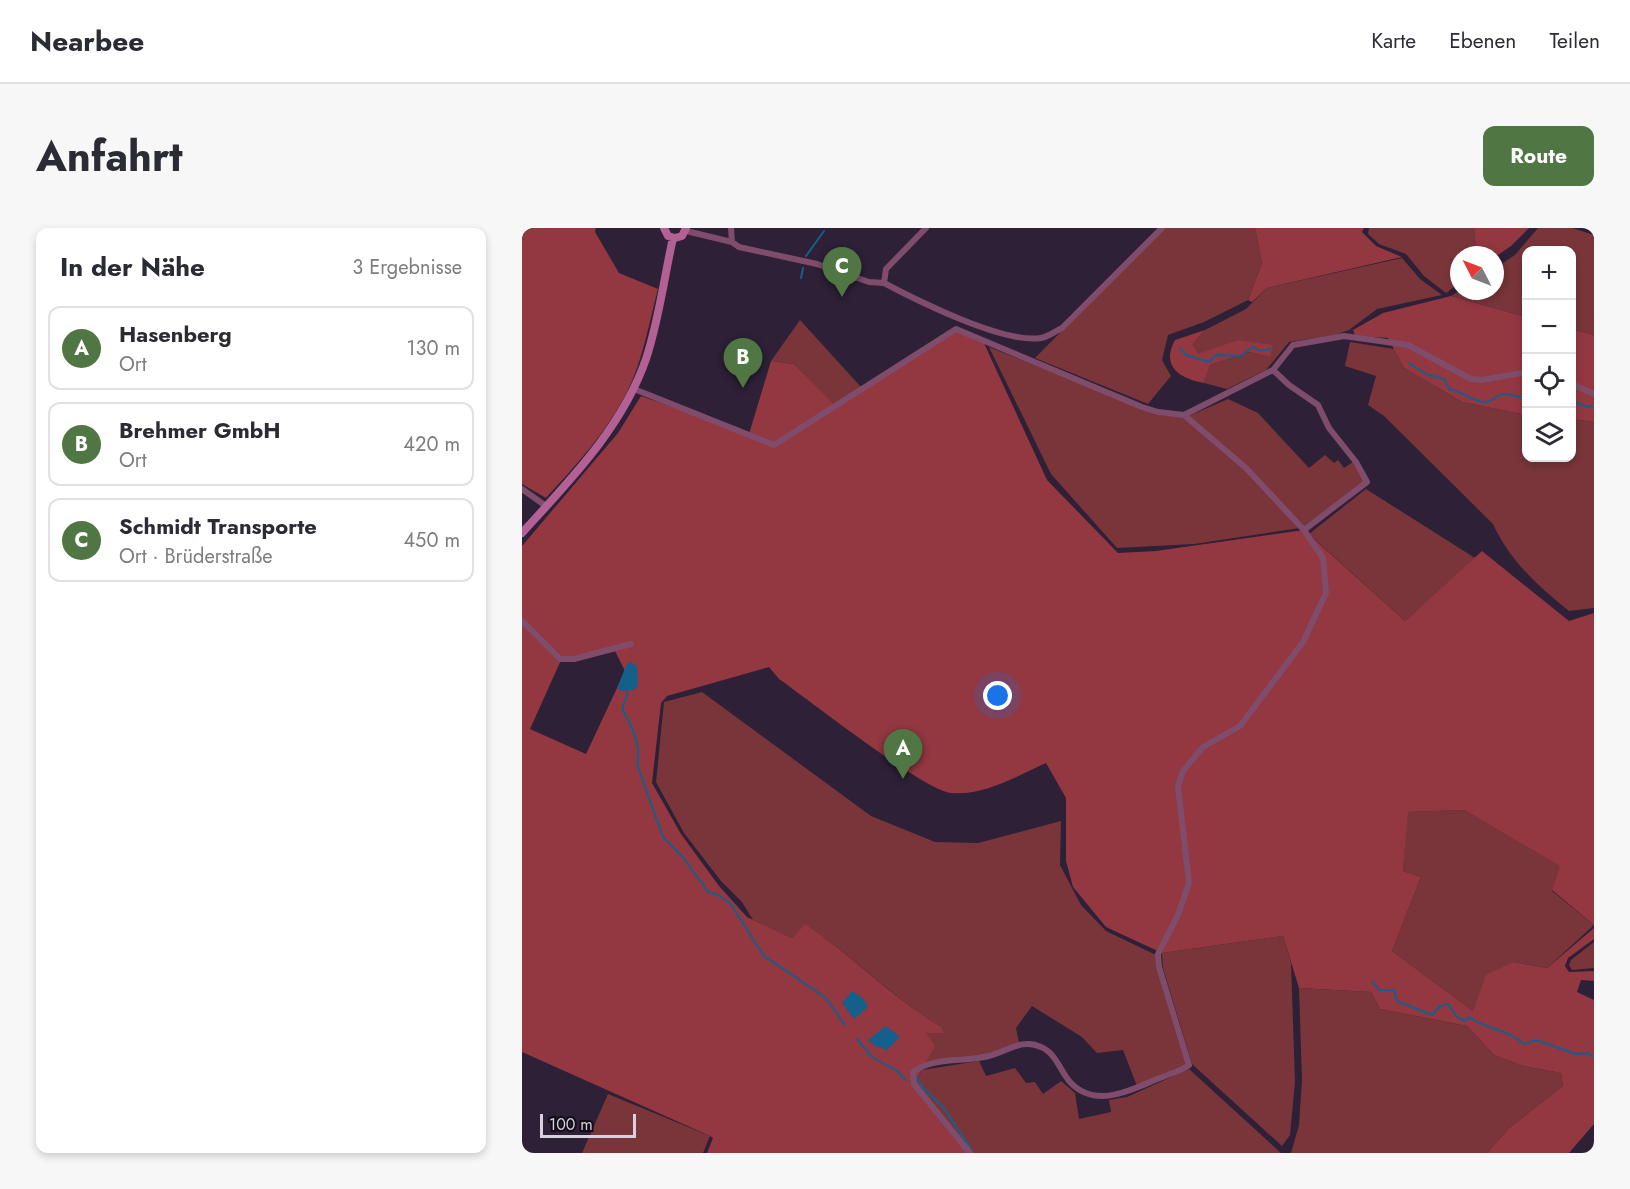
<!DOCTYPE html>
<html lang="de">
<head>
<meta charset="utf-8">
<style>
	body { margin:0; font-family:Jost,sans-serif; background:#f7f7f7; color:#2b2b33 }
	.controls { position:absolute; right:18px; top:18px; display:grid; overflow:hidden; border-radius:12px; box-shadow:0 3px 9px #0003 }
	.controls button { width:54px; height:54px; display:grid; place-items:center; padding:0; border:0; border-bottom:2px solid #e1e1e2; background:#fff; color:#2b2b33; font:30px sans-serif }
	.compass { position:absolute; left:928px; top:18px; width:54px; height:54px; border-radius:50%; background:#fff; box-shadow:0 3px 9px #0003; rotate:312deg }
	.scale { position:absolute; left:18px; bottom:15px; width:96px; box-sizing:border-box; padding-left:6px; border:3px solid #d8d0df; border-top:0; font-size:16px; line-height:21px; white-space:nowrap; color:#d8d0df; -webkit-text-stroke:4px #120c17; paint-order:stroke }
	.you { position:absolute; left:476px; top:468px; width:21px; height:21px; margin:-15px; border:4px solid #fff; border-radius:50%; background:#1a73e8; box-shadow:0 0 0 9px #1a73e833 }
	.badge { display:grid; place-items:center; width:39px; height:39px; border-radius:50%; background:#4f7643; color:#fff; font-size:20px; font-weight:700 }
	.pin { position:absolute; translate:-50% -50px; filter:drop-shadow(0 2px 3px #0008) }
	.pin::after { content:''; position:absolute; top:32px; width:21px; height:18px; background:inherit; clip-path:polygon(0 0,100% 0,50% 100%) }
	.list { margin:0; padding:0; list-style:none }
	h2 { display:flex; justify-content:space-between; align-items:center; height:78px; margin:0; padding:0 24px; font-size:26px }
	h2 small { font-size:20px; font-weight:400; color:#7c7c81 }
	.list li { display:grid; grid-template-columns:39px 1fr auto; gap:18px; align-items:center; box-sizing:border-box; height:84px; margin:0 12px 12px; padding:0 12px; border:2px solid #e1e1e2; border-radius:12px }
	.list b { display:block; font-size:22px; white-space:nowrap }
	.list p { margin:0; font-size:20px; white-space:nowrap; color:#7c7c81 }
	.list em { font-size:20px; font-style:normal; color:#7c7c81 }
	.icon { flex:none; width:33px; height:33px; fill:none; stroke:currentColor; stroke-width:2; stroke-linecap:round; stroke-linejoin:round }
	.map { position:relative; flex:none; width:1072px; height:925px; overflow:hidden; border-radius:12px }
	header { display:flex; align-items:center; gap:36px; box-sizing:border-box; height:84px; padding:0 30px; background:#fff; border-bottom:2px solid #e1e1e2 }
	header strong { font-size:28px }
	nav { display:flex; gap:33px; margin-inline-start:auto; font-size:21px }
	.intro { display:flex; align-items:center; justify-content:space-between; box-sizing:border-box; height:144px; padding:0 36px }
	h1 { margin:0; font-size:42px }
	.button { padding:15px 27px; border-radius:12px; background:#4f7643; color:#fff; font-size:21px; font-weight:700 }
	main { display:flex; gap:36px; padding:0 36px }
	aside { flex:1; background:#fff; border-radius:12px; box-shadow:0 3px 9px #0003 }
	.map>svg:first-child { display:block }
</style>
</head>
<body>
<header>
<strong>Nearbee</strong>
<nav><a>Karte</a><a>Ebenen</a><a>Teilen</a></nav>
</header>
<div class="intro"><h1>Anfahrt</h1><a class="button">Route</a></div>
<main>
<aside>
<h2>In der Nähe<small>3 Ergebnisse</small></h2>
<ul class="list">
<li><span class="badge">A</span><div><b>Hasenberg</b><p>Ort</p></div><em>130 m</em></li>
<li><span class="badge">B</span><div><b>Brehmer GmbH</b><p>Ort</p></div><em>420 m</em></li>
<li><span class="badge">C</span><div><b>Schmidt Transporte</b><p>Ort · Brüderstraße</p></div><em>450 m</em></li>
</ul>
</aside>
<div class="map">
<svg width="1072" height="925" viewBox="0 0 1072 925">
	<rect width="100%" height="100%" fill="#2d2037"/>
	<path fill="#79353a" d="M642 0H733L740 35 726 72 682 94 646 107 640 132 649 148 626 176 513 130Z
		M847 0H952L955 27H937V55L924 65 902 48 884 26 857 16 846 6Z
		M1016 0H1050L1072 7V107L1050 101V22H1005L1004 89 929 68 937 63H973V40L993 27Z
		M880 30 898 51 920 67 855 81 827 102 813 107 767 114 744 142 705 161 682 155 688 137 727 124 748 129 715 112 676 127 671 116 683 102 724 81 745 60Z
		M278 92 339 159 312 178 272 136 249 133Z
		M828 114 872 121 882 140 940 174 1004 187 1005 230H1050V191L1072 194V380L1047 383C1015 357 988 333 971 296L862 188 846 177 854 148 823 138Z
		M467 119 637 187 661 189 724 243 778 300 672 316 595 320 529 246Z
		M706 171 736 185 787 240 803 227 812 235 816 232 822 240 831 234 843 254 782 298 667 188Z
		M844 261 953 330 883 393 787 306Z
		M180 464 349 588 413 614 456 615 539 593 538 637 559 677 584 703 634 727 664 836 615 858 601 822 575 825 560 809 510 778 494 800 497 815 463 827 404 835 403 804 420 799C370 771 331 726 283 697L270 710 231 692 220 674 199 653 162 605 134 554 142 474Z
		M942 582 1039 638 1030 663 1072 697 1025 740 991 734 951 783 870 723 899 649 881 643 885 584Z
		M761 708 769 735 773 854 768 907 760 918 670 836 641 740 640 725Z
		M1072 714V740L1050 742 1047 737 1049 732Z
		M777 760 849 764 858 781 945 798 972 827 1001 838 1039 845 1041 858 987 900 965 925H769L777 897 780 852Z
		M457 833 464 848 493 840 504 855 513 854 521 866 539 853 553 865 557 891 589 884 587 872 605 869 667 841 759 925H451L394 852 400 842Z
		M86 866 188 908 181 925H60Z"/>
	<path fill="#933741" fill-rule="evenodd" d="M0 0H74L73 4 97 45 136 61C127 95 121 132 105 164 85 204 54 237 24 270L0 256Z
		M733 0H842L840 4 854 18 880 29 745 60 730 74 726 72 740 35Z
		M952 0H1007L989 18 973 29V27H955Z
		M929 68 1004 89V187L940 174 882 140 866 110 833 108 831 102 861 85Z
		M434 101 461 113 525 252 596 325 634 323 782 302 883 393 960 323 1047 393 1072 385V697L1030 662 1038 638 942 582 886 584 881 643 899 649 870 723 951 783 964 747 991 734 1025 740 1072 700V711L1046 730 1043 738 1047 744 1072 743V753L1059 752 1055 764 1072 772V896L1047 925H965L987 900 1041 858 1039 845 1001 838 972 827 945 798 858 781 849 764 777 760 761 708 640 725 584 699 551 659 544 633V570L524 535C495 548 462 568 429 565 401 562 287 472 257 451L247 439 145 468 139 475 130 555 159 606 197 658 225 689 270 710 283 696C331 727 370 771 420 799L421 805H404L413 818 394 852 451 925H185L191 910 188 908 0 824V318L96 205 119 168 227 206 249 133 272 136 314 179ZM93 423 103 443 64 526 8 501 40 430Z
		M1050 101 1072 107V194L1050 191Z
		M683 102 671 116 676 126 715 112 751 117 748 129 727 124 688 137 682 155C659 151 638 139 653 112Z"/>
	<path fill="#15608b" d="M108 434 115 438 116 458 111 462 99 463 95 460 104 438Z
		M330 763 341 770 346 779 332 791 320 775Z
		M364 798 378 809 365 822 353 818 346 812Z"/>
	<g fill="none" stroke-linecap="round" stroke-linejoin="round">
		<path stroke="#15608b" stroke-width="2" d="M284 28 302 3
			M279 50 281 40
			M658 120 664 127 687 134 694 127 718 128 731 119 738 123 749 121
			M887 135 904 146 922 151 927 161C940 163 951 174 963 174 970 174 975 167 981 166 989 165 996 172 1005 168
			M1050 173 1065 179 1072 177
			M106 464 100 481C109 496 120 519 115 536L141 609 161 629 186 664 196 667 208 675 242 728 304 770 323 797
			M850 753 857 762H872L875 773 910 787 918 778 926 776 935 789 943 793 947 789C964 801 987 802 1002 816L1014 812 1054 826 1066 825 1072 829
			M335 811 350 829 375 843 384 852
			M394 849 400 859 421 879 449 921"/>
		<path stroke="#804c6c" stroke-width="6" d="M209 0 210 14 217 19 295 36 347 54 362 55 364 41 404 0
			M164 3 210 14
			M362 55C396 73 482 116 519 110 526 109 534 103 540 100L640 0
			M751 142 767 157 796 177 807 200 834 234 845 254 782 302
			M1050 156 1072 166
			M112 161 252 217 434 101 620 179 636 184 662 187 751 142 771 117 822 108 886 117 949 151 960 152 1005 144
			M0 261 24 278
			M0 393 38 431H52L109 416
			M448 925 392 856 391 844C411 829 439 834 462 829 482 826 499 809 519 819 534 825 538 843 548 854 572 880 606 864 633 852 644 847 657 844 667 837L637 739 636 726 656 687 667 655 656 558 661 543 681 519 718 498 781 414 804 365 801 330 782 302 724 240 662 187"/>
		<path stroke="#b36094" stroke-width="8" d="M142 0 146 8 153 10 160 8 164 0
			M0 305C48 252 100 200 124 131 137 92 142 50 151 10"/>
	</g>
</svg>
<div class="controls">
<button>+</button>
<button>−</button>
<button><svg class="icon" aria-label="locate" viewBox="0 0 24 24"><circle cx="12" cy="12" r="6"/><path d="M12 2v4M12 18v4M2 12h4M18 12h4"/></svg></button>
<button><svg class="icon" aria-label="layers" viewBox="0 0 24 24"><path d="M12 4l9 5-9 5-9-5zM3 14l9 5 9-5"/></svg></button>
</div>
<svg class="compass" viewBox="-18 -18 36 36"><path d="M0-13l5 13h-10z" fill="#e53935"/><path d="M0 13l5-13h-10z" fill="#7c7c81"/></svg>
<div class="scale">100 m</div>
<div class="you"></div>
<div class="pin badge" style="left:381px;top:551px">A</div>
<div class="pin badge" style="left:221px;top:160px">B</div>
<div class="pin badge" style="left:320px;top:69px">C</div>
</div>
</main>
</body>
</html>
